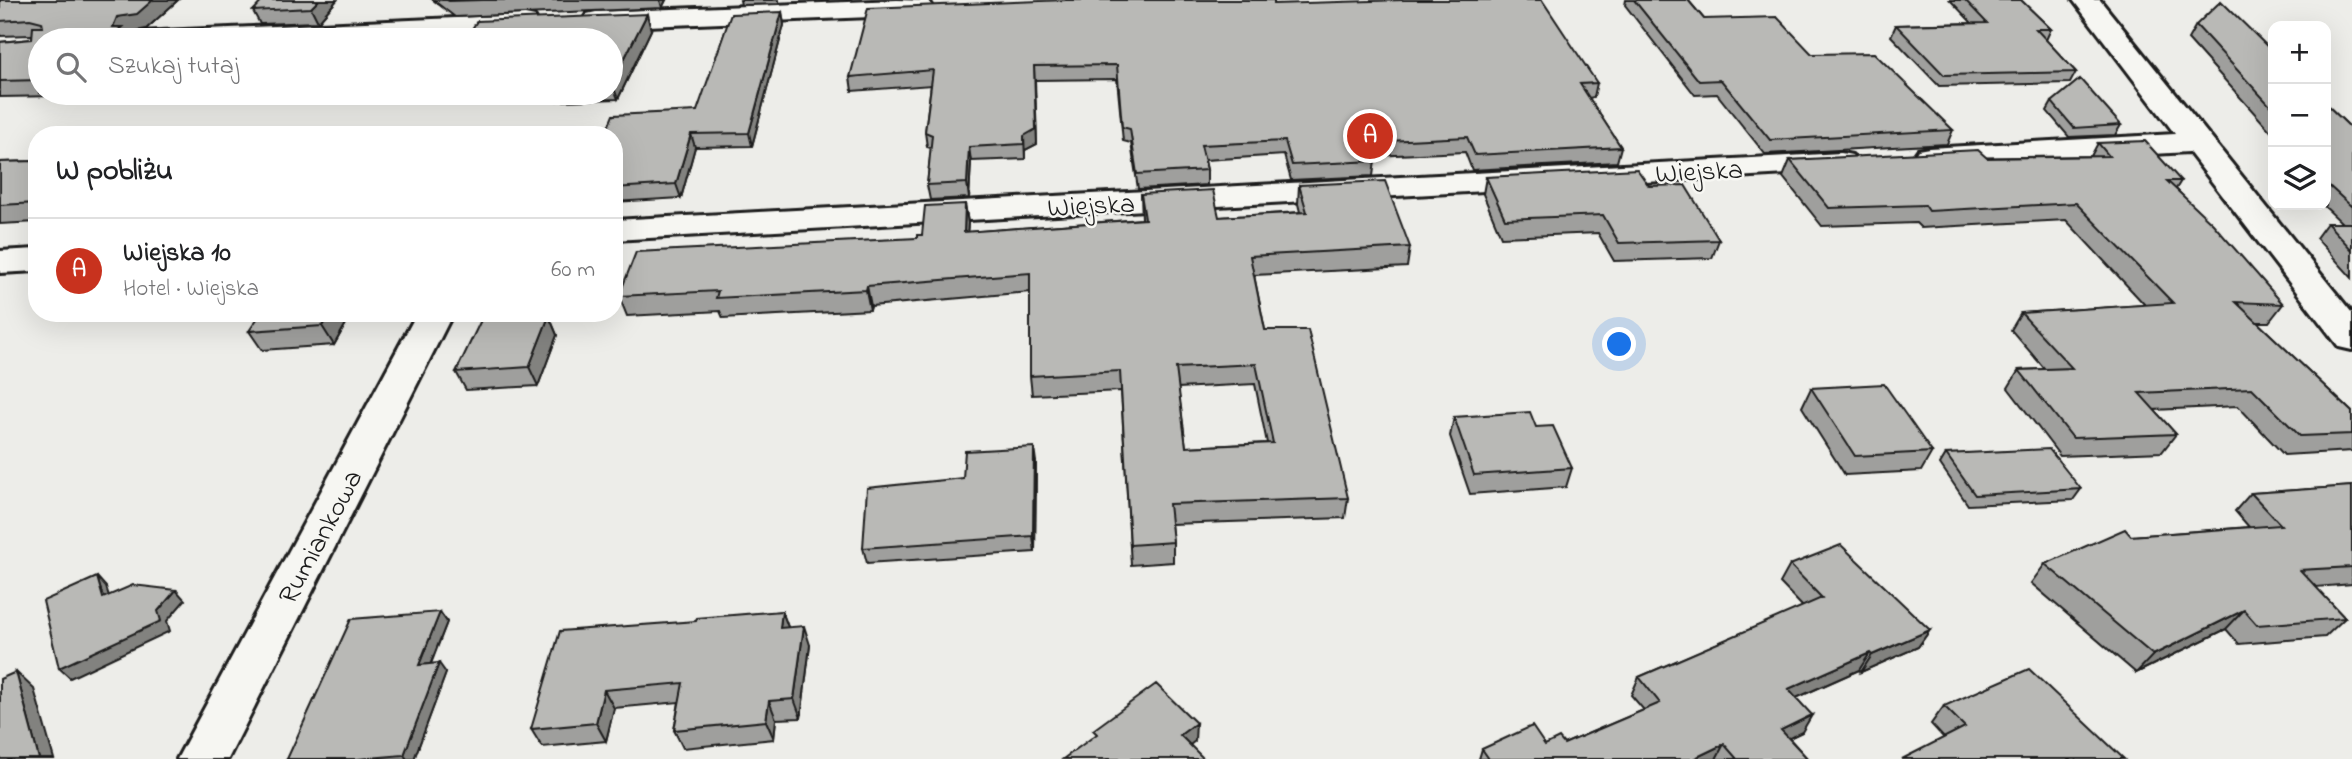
<!DOCTYPE html>
<html lang="pl">
<head>
<meta charset="utf-8">
<style>
	body { margin:0; font-family:"Indie Flower",sans-serif; background:#f2f2f2; color:#202124 }
	.controls { position:absolute; right:21px; top:21px; display:grid; overflow:hidden; border-radius:14px; box-shadow:0 7px 28px #0002 }
	.controls button { width:63px; height:63px; display:grid; place-items:center; padding:0; border:0; border-bottom:2px solid #e0e0e0; background:#fff; color:#202124; font:35px sans-serif }
	.you { position:absolute; left:1620px; top:345px; width:24px; height:24px; margin:-18px; border:5px solid #fff; border-radius:50%; background:#1a73e8; box-shadow:0 0 0 10px #1a73e833 }
	.badge { display:grid; place-items:center; width:46px; height:46px; border-radius:50%; background:#c8321e; color:#fff; font-size:23px; font-weight:700 }
	.pin { position:absolute; translate:-50% -50%; border:4px solid #fff; box-shadow:0 2px 7px #0006 }
	.list { margin:0; padding:0; list-style:none }
	h2 { display:flex; justify-content:space-between; align-items:center; height:91px; margin:0; padding:0 28px; font-size:30px }
	h2 small { font-size:23px; font-weight:400; color:#757577 }
	.list li { display:grid; grid-template-columns:46px 1fr auto; gap:21px; align-items:center; box-sizing:border-box; height:105px; padding:0 28px; border-top:2px solid #e0e0e0 }
	.list b { display:block; font-size:26px; white-space:nowrap }
	.list p { margin:0; font-size:23px; white-space:nowrap; color:#757577 }
	.list em { font-size:23px; font-style:normal; color:#757577 }
	.icon { flex:none; width:38px; height:38px; fill:none; stroke:currentColor; stroke-width:2; stroke-linecap:round; stroke-linejoin:round }
	.map { position:relative; flex:none; width:2352px; height:759px; overflow:hidden }
	.search { position:absolute; background:#fff; box-shadow:0 7px 28px #0002; left:28px; top:28px; width:595px; height:77px; display:flex; align-items:center; gap:18px; box-sizing:border-box; padding:0 24px; border-radius:38px; color:#757577; font-size:26px }
	.panel { position:absolute; background:#fff; box-shadow:0 7px 28px #0002; left:28px; top:126px; width:595px; height:196px; border-radius:28px }
	.map>svg:first-child { display:block }
</style>
</head>
<body>
<div class="map">
<svg width="2352" height="759" viewBox="0 0 2352 759">
	<rect width="100%" height="100%" fill="#edede9"/>
	<filter id="ink" filterUnits="userSpaceOnUse"><feTurbulence type="fractalNoise" baseFrequency=".0143" numOctaves="2"/><feDisplacementMap in="SourceGraphic" scale="14" xChannelSelector="R" yChannelSelector="G"/><feConvolveMatrix kernelMatrix="1 2 1 2 8 2 1 2 1" color-interpolation-filters="sRGB"/></filter>
	<g filter="url(#ink)">
		<g fill="none" stroke-linecap="round" stroke-linejoin="round">
			<defs>
				<path id="minor" d="M897 0 929 1 933 7 929 13 920 15 596 28 587 26 583 20 587 14 596 12Z
					M2073 0H2100L2352 313V350L2339 347 2189 152 1929 166 1918 164 1913 157 1918 150 1929 148 2175 134Z
					M525 15 535 17 538 23 535 29 318 40H124L128 34 138 32Z
					M1841 153 1852 155 1857 162 1852 169 1841 171 614 240V220Z
					M37 249V271L0 273V251Z
					M417 313H453L228 759H177Z"/>
			</defs>
			<use href="#minor" stroke="#1c1c1c" stroke-width="6"/>
			<use href="#minor" fill="#f6f6f2" fill-rule="evenodd"/>
		</g>
		<path fill="#9f9f9d" stroke="#1c1c1c" stroke-width="2" fill-rule="evenodd" d="M0 0H178L146 29 125 33 40 40V93H62L59 96 0 97V42L32 39V35L0 36Z
			M337 0 318 22 260 24 253 11Z
			M433 0H666L662 8 455 17Z
			M740 0H779V4L741 5Z
			M1626 0H1688L1704 19 1812 54 1953 130 1947 144 1765 154 1717 94 1695 95 1625 5Z
			M1950 0H2021L2051 29 2046 40 2076 72 2070 83 1939 86 1891 36 1896 25 1972 23Z
			M1274 4 1597 83 1594 97 1589 98 1621 147 1617 162 1472 170 1465 152 1373 156 1375 161 1373 176 1291 180 1284 155 1205 160 1207 170V185L1138 189 1131 143 1123 141 1117 79 1035 80 1037 144 1025 150V159L971 161 969 198 930 200 927 185 931 148 927 147 925 132 931 85 852 91 850 77Z
			M782 12 784 25 752 146 695 147 681 198 614 202V135L697 111Z
			M2196 25 2273 52V134L2188 39Z
			M651 30 618 99 530 102 526 93H611V40Z
			M446 93H515L447 96Z
			M2052 102 2121 125 2115 135 2069 137 2047 111Z
			M2326 104 2352 129V278L2316 238 2327 223H2342L2323 205H2326Z
			M2098 143 2181 181 2176 189 2283 304 2269 322H2257L2352 412V451L2284 455 2238 406 2154 410 2176 434 2162 452 2060 456 2008 388 2019 370 2045 369 2011 330 2021 313 2145 305 2066 220 1921 228 1916 223 1822 226 1783 177 1790 160 2091 156Z
			M37 161V222L0 224V162Z
			M1486 177 1649 186 1719 240 1712 258 1614 261 1598 233 1501 237 1483 194Z
			M1299 185 1410 247 1407 267 1254 275 1265 330 1348 498 1345 518 1171 524 1173 542V562L1131 565 1121 391 1032 395 1030 376V292L871 306 870 310 723 318 720 311 627 316 619 296 917 238 965 204 968 223 967 232 1142 219 1141 194 1219 217 1300 212 1298 204ZM1255 384 1267 443 1186 447 1178 388Z
			M352 313 334 345 262 350 249 331Z
			M549 316 557 335 538 386 466 390 456 372Z
			M1811 388 1932 452 1921 471 1845 475 1802 407Z
			M1454 417 1536 427 1572 468 1566 487 1470 494 1450 436Z
			M1946 454 2081 489 2073 500 1968 505 1940 464Z
			M1036 462 1035 552 867 563 863 548Z
			M2352 486V584L2315 587 2345 618 2325 637 2239 644 2226 629 2136 673 2031 583 2045 564 2131 536 2249 527 2235 511 2251 493Z
			M1790 565 1930 630 1918 647 1861 672 1859 670 1796 698 1802 732 1789 738 1808 759H1479L1482 749 1564 744 1644 710 1631 695 1639 677 1803 607 1780 583Z
			M782 611 788 627 810 645 801 718 776 719 774 739 683 748 674 730 679 702 614 708 606 741 542 747 531 729 696 621Z
			M440 612 447 622 431 664 446 673 414 759H287Z
			M1944 706 2124 759 1944 738 1931 724Z"/>
		<path fill="#82827f" stroke="#1c1c1c" stroke-width="2" d="M153 0H178L146 29 126 33 130 40H107L117 17Z
			M319 0H337L318 22 311 8Z
			M660 0H666L662 8Z
			M782 12 784 25 752 146 749 133Z
			M647 14 651 30 618 99 612 83Z
			M296 34 299 40H290Z
			M1034 66 1037 144 1025 150V159L1024 136Z
			M691 134 695 147 681 198 676 184Z
			M969 147 971 161 969 198 967 183Z
			M965 204 968 223 966 251 964 232Z
			M867 286 871 306 870 310 866 290Z
			M330 313H352L334 345 322 326Z
			M549 316 557 335 538 386 529 367Z
			M1034 447 1036 462 1035 552 1033 536Z
			M97 577 106 587 113 608 103 598Z
			M176 590 185 600 167 621 170 631 70 678 59 668 158 611Z
			M2244 610 2226 629 2136 673 2153 655Z
			M782 611 789 630 780 628Z
			M440 612 447 622 426 675 419 665Z
			M804 626 810 645 801 718 794 699Z
			M1930 630 1918 647 1861 672 1872 655Z
			M1870 653 1859 670 1778 706 1788 689Z
			M439 663 446 673 414 759H407L404 755Z
			M16 672 34 689 54 759H39Z
			M604 690 614 708 606 741 596 723Z
			M769 701 776 719 774 739 766 721Z
			M1812 715 1802 732 1771 747 1781 730Z
			M1196 723 1195 741 1180 753V735Z
			M1724 744 1716 759H1693Z"/>
		<path fill="#b9b9b6" stroke="#1c1c1c" stroke-width="2" fill-rule="evenodd" d="M0 0H153L137 14 117 17 113 27H122L107 40H40V80L0 81V42L32 39 33 27H43L42 22 30 19 0 21Z
			M263 0H319L311 8 253 11Z
			M447 0H483L449 1Z
			M1066 0H1274V4L1404 0H1542L1597 83 1580 84 1621 147 1475 155 1467 137 1368 142 1375 161 1292 165 1285 141 1201 145 1207 170 1137 174 1130 129 1122 127 1117 65 1034 66 1036 129 1024 136V144L969 147 967 183 927 185 932 135 925 132 933 70 850 77 868 8Z
			M1634 0H1688L1704 19 1777 17 1812 54 1874 53 1953 130 1770 140 1721 80 1699 81Z
			M1965 0H2021L2051 29H2036L2076 72 1944 75 1896 25 1987 23Z
			M2221 1 2273 52V109L2196 25Z
			M782 12 749 133 691 134 676 184 614 188V135H605L613 115 697 111 731 14Z
			M647 14 612 83H611V40H465L477 21Z
			M238 34H296L290 40H232Z
			M2080 79 2121 125 2074 128 2052 102Z
			M2326 104 2352 129V207L2326 183Z
			M2145 141 2181 181H2167L2213 224 2283 304 2236 302 2352 412V434L2300 436 2252 388 2139 393 2176 434 2073 438 2019 370 2072 368 2021 313 2173 303 2076 203 1929 211 1925 205 1829 208 1790 160 1978 150 1987 158 2109 156 2098 143Z
			M37 161V203L0 205V162Z
			M1637 169 1649 186 1685 185 1719 240 1619 243 1603 215 1505 219 1486 177Z
			M1385 181 1410 247 1250 256 1265 330H1308L1348 498 1169 504 1173 542 1130 545 1120 371 1030 376V273L867 286 866 290 716 298 718 291 619 296 636 252 917 238V235H922L925 206 965 204 964 232 1145 219 1141 194 1213 190 1219 217 1307 212 1299 185ZM1256 364 1273 443 1186 447 1176 368Z
			M2327 223H2352V250Z
			M261 313H330L322 326 249 331Z
			M549 316 529 367 456 372 481 320Z
			M1884 384 1932 452 1855 456 1811 388Z
			M1530 412 1536 427 1553 426 1572 468 1474 475 1454 417Z
			M1034 447 1033 536 863 548 867 488 963 478 965 451Z
			M2049 449 2081 489 1975 495 1946 454Z
			M2352 486V567L2300 570 2345 618 2257 625 2244 610 2153 655 2045 564 2125 529 2131 536 2281 525 2251 493Z
			M1841 545 1930 630 1872 655 1870 653 1788 689 1812 715 1781 730 1808 759H1737L1724 744 1693 759H1489L1482 749 1532 726 1545 745 1559 738 1564 744 1660 703 1639 677 1822 598 1790 565Z
			M97 577 103 598 133 585 176 590 158 611 161 621 59 668 43 601Z
			M782 611 780 628 804 626 794 699 769 701 766 721 674 730 683 683 604 690 596 723 531 729 560 631 696 621 697 618Z
			M440 612 419 665 439 663 404 755 357 759H287L351 619Z
			M2029 669 2124 759H1902L1965 727 1944 706Z
			M16 672 39 759H0V679Z
			M1156 684 1196 723 1180 735 1204 759H1063L1097 734 1093 730Z"/>
	</g>
	<g text-anchor="middle" stroke-width="5" stroke-linejoin="round" paint-order="stroke">
		<g font-size="28" fill="#1c1c1c" stroke="#f6f6f2">
			<text transform="translate(1699 170) rotate(-3)" y="10">Wiejska</text>
			<text transform="translate(1091 204) rotate(-3)" y="10">Wiejska</text>
			<text transform="translate(319 536) rotate(-62)" y="10">Rumiankowa</text>
		</g>
	</g>
</svg>
<div class="controls">
<button>+</button>
<button>−</button>
<button><svg class="icon" aria-label="layers" viewBox="0 0 24 24"><path d="M12 4l9 5-9 5-9-5zM3 14l9 5 9-5"/></svg></button>
</div>
<div class="you"></div>
<div class="pin badge" style="left:1370px;top:136px">A</div>
<div class="search"><svg class="icon" aria-label="search" viewBox="0 0 24 24"><circle cx="10" cy="10" r="6"/><path d="M15 15l6 6"/></svg>Szukaj tutaj</div>
<section class="panel">
<h2>W pobliżu<small></small></h2>
<ul class="list">
<li><span class="badge">A</span><div><b>Wiejska 10</b><p>Hotel · Wiejska</p></div><em>60 m</em></li>
</ul>
</section>
</div>
</body>
</html>
